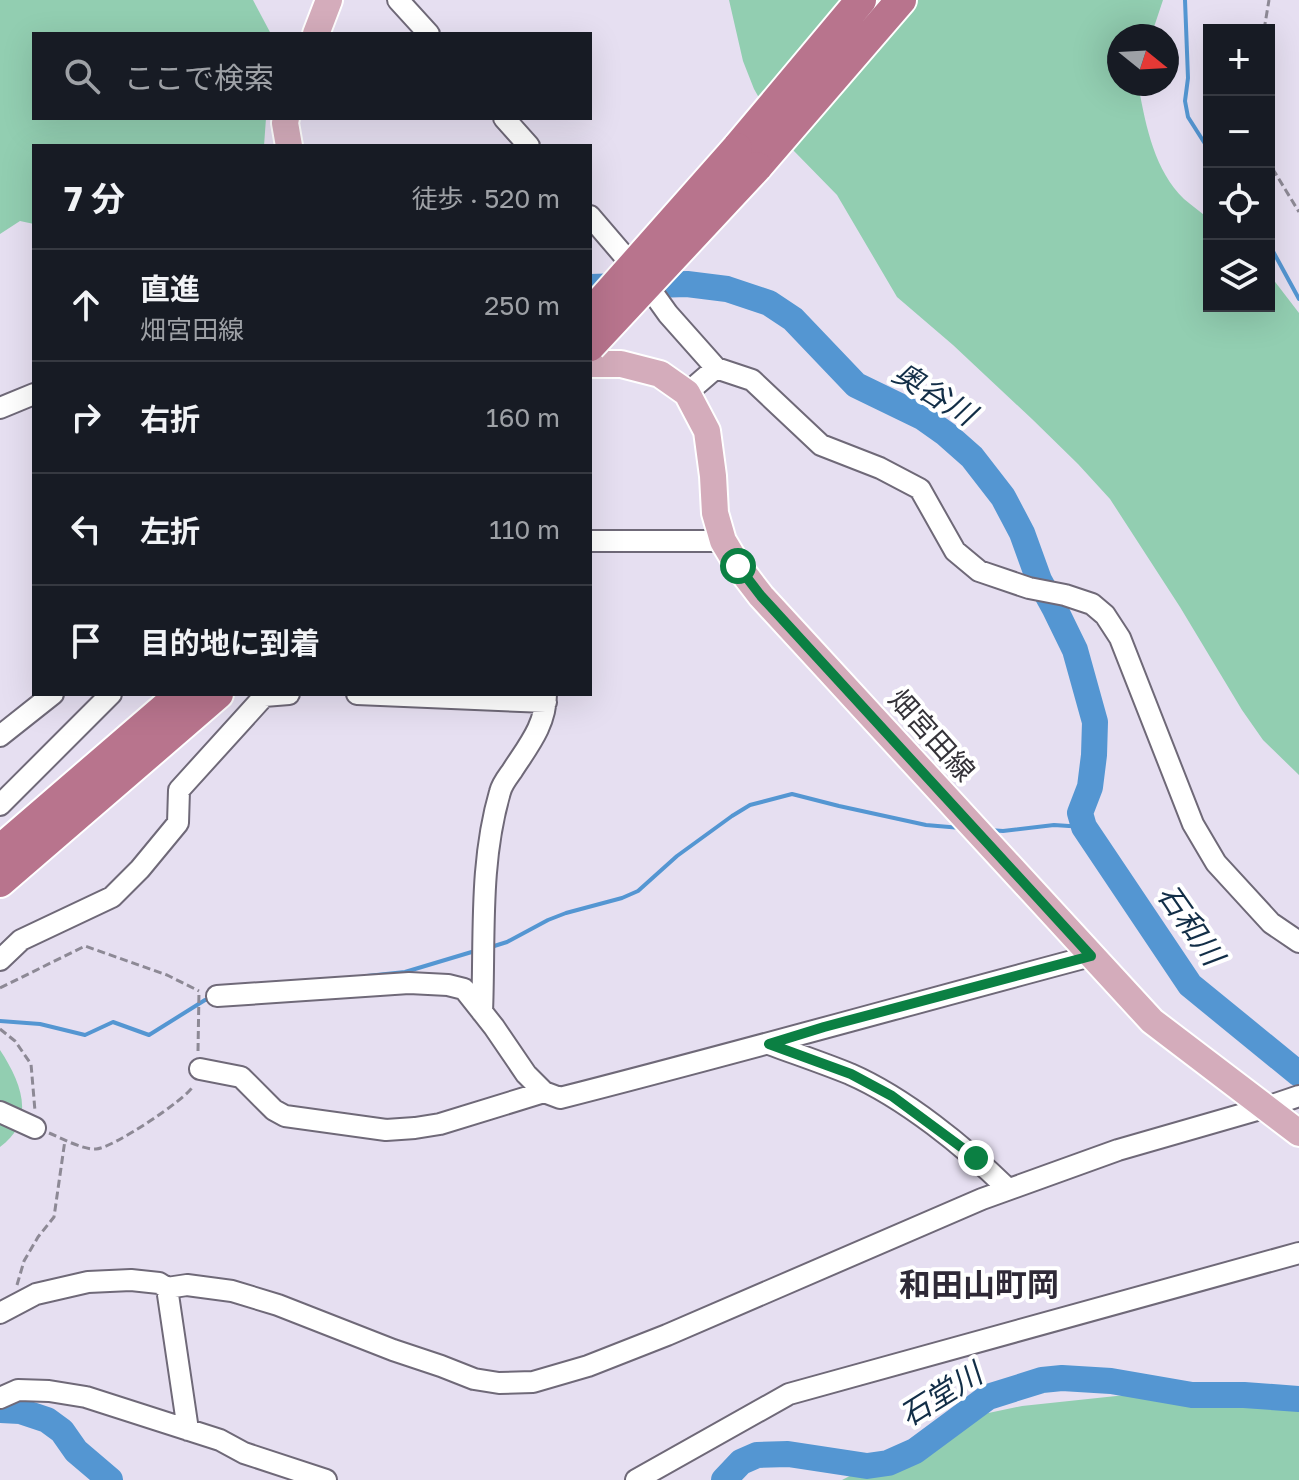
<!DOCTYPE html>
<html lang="ja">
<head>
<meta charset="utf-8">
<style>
	body { margin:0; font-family:"Golos Text","Noto Sans JP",sans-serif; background:#20242c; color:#f1f3f6 }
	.controls { position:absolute; right:24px; top:24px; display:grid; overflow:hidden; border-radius:0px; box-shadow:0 8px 32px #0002 }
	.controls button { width:72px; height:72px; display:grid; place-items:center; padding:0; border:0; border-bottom:2px solid #363941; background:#171b24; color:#f1f3f6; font:40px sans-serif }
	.compass { position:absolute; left:1107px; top:24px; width:72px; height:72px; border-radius:50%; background:#171b24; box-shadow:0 8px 32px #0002; rotate:108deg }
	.stop { position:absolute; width:24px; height:24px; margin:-18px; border:6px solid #0b8043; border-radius:50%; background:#fff }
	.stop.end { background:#0b8043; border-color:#fff; box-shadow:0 2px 8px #0008 }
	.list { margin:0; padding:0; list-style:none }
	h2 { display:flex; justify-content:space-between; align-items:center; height:104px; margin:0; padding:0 32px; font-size:34px }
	h2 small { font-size:26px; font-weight:400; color:#9ea1a6 }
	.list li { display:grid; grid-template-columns:52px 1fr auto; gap:24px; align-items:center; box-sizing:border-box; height:112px; padding:0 32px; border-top:2px solid #363941 }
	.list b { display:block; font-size:30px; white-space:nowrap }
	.list p { margin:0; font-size:26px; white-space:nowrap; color:#9ea1a6 }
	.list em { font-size:26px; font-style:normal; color:#9ea1a6 }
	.icon { flex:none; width:44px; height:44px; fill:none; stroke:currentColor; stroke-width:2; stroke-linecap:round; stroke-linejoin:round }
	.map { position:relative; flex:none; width:1299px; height:1480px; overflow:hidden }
	.search { position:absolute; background:#171b24; box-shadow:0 8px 32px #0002; left:32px; top:32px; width:560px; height:88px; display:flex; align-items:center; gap:20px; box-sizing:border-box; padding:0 28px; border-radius:0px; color:#9ea1a6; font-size:30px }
	.panel { position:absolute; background:#171b24; box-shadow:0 8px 32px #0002; left:32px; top:144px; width:560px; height:552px; border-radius:0px }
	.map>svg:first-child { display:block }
</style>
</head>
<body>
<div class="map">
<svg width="1299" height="1480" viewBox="0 0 1299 1480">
	<rect width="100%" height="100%" fill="#e6dff1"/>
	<path fill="#92ceb1" d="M0 0H253L271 34H34V118H266L264 146H34V224L20 221 0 234Z
		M729 0H1163L1151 36H1119V84H1140L1139 89C1146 127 1155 171 1184 199 1192 206 1201 212 1209 219V306H1269V274L1299 313V775L1263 740 1242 710 1180 607 1110 499 1078 464 1032 419 953 345 897 297 837 195 793 150 770 117 754 89 743 61Z
		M0 1050C21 1082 37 1120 0 1147Z
		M1154 1392 1275 1395 1299 1398V1480H842L960 1419 1022 1406Z"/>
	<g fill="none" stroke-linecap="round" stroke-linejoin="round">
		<path stroke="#5496d2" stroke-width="4" d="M1185 0 1188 78 1185 101 1188 117 1209 150
			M1269 244 1299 299
			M989 830 1003 831 1054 825 1084 827
			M491 947 507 942 548 920 566 913 622 898 638 891 677 856 732 816 750 805 792 794 839 806 926 825 961 828
			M367 976 405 972 475 951
			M0 1021 40 1024 85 1035 113 1022 149 1035 205 1000H213"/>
		<path stroke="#5496d2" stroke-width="26" d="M590 287 687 284 727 289 769 303 793 319 856 385 922 417 946 434 972 457 1003 497 1022 533 1039 580 1055 609 1075 650 1095 722 1094 755 1090 787 1080 813 1084 827 1190 985 1299 1074
			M0 1410 20 1411 47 1420 62 1431 76 1451 110 1480
			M724 1480 741 1462 757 1455 788 1454 867 1466 888 1463 915 1451 988 1397 1042 1380 1062 1378 1111 1381 1192 1395H1244L1299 1399"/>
		<defs>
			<path id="minor" d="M398 0 429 34
				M504 118 529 146
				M590 216 638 272 668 314 716 368
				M687 393 716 368 752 380 821 445 880 468 920 489 955 551 979 571 1029 588 1065 595 1092 604 1105 615 1120 638 1193 824 1216 863 1271 923 1299 942
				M0 408 34 394
				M590 541H723
				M357 694 546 702
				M264 696 289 694
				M0 736 53 694
				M0 805 111 694
				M0 960 21 940 112 897 140 869 178 823 179 790 266 694
				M217 996 409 983 448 985 464 989 494 1027 526 1074 544 1092 560 1098C737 1053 914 1003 1091 956
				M482 1012C485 938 479 864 500 792 502 784 507 778 512 771 528 746 546 725 546 694
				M769 1044C796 1054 823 1063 850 1074 905 1098 965 1147 1008 1189
				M200 1069 241 1077 274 1110 285 1116 386 1130 415 1128 440 1124 544 1092
				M0 1112 35 1128
				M167 1288 188 1430
				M0 1313 36 1294 88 1282 131 1280 159 1283 167 1288 187 1285 232 1291 278 1305 393 1350 441 1366 474 1379 499 1383 533 1382 588 1366 667 1335 982 1199 1118 1150 1264 1108 1299 1096
				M0 1398 18 1390 49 1391 86 1397 220 1440 244 1453 326 1480
				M636 1480 789 1394 1299 1253"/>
			<path id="major" d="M316 34 329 0
				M286 118 285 123 289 146
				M590 364H621L660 374 687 393 707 431 713 476 715 513 723 541 738 566 761 596 1152 1021 1299 1133"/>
			<path id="highway" d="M737 148 861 0
				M757 167 901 0
				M0 850 181 694
				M0 882 218 694"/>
		</defs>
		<use href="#minor" stroke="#6f6978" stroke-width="24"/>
		<use href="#major" stroke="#fff" stroke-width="30"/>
		<use href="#highway" stroke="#fff" stroke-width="34"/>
		<path stroke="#8d8995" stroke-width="3" stroke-dasharray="8 4" stroke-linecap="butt" d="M1264 30 1269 0
			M1269 157 1274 171 1299 212
			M0 988 85 946 167 975 199 991
			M0 1029 15 1041 31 1064 35 1111
			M198 1051 199 991
			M49 1133C61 1138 83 1150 96 1149 111 1149 187 1099 193 1086
			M17 1285 24 1261 38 1237 54 1217 65 1140"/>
		<use href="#minor" stroke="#fff" stroke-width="20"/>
		<use href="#major" stroke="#d4acbb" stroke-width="26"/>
		<use href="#highway" stroke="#b8748d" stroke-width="30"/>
		<defs>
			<path id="highway-bridge" d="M590 314 737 148
				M590 346 757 167"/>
		</defs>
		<use href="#highway-bridge" stroke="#fff" stroke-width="34" stroke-linecap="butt"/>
		<use href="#highway-bridge" stroke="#b8748d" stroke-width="30"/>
	</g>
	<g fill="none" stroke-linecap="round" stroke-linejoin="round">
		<path stroke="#0b8043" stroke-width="10" d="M738 566 761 596 1091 956 824 1027 769 1044 851 1074 892 1096 976 1158"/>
	</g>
	<g text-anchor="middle" stroke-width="8" stroke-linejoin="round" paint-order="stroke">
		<g font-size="28" fill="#353339" stroke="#fff">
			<text transform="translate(932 735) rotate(48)" y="10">畑宮田線</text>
		</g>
		<g font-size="30" font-style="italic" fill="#122e47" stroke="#fff">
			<text transform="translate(934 394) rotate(32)" y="10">奥谷川</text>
			<text transform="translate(1190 925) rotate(55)" y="10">石和川</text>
			<text transform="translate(941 1395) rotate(-32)" y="10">石堂川</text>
		</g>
		<g font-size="32" font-weight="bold" fill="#2f2a37" stroke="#fff">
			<text x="979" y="1296">和田山町岡</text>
		</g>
	</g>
</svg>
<div class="controls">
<button>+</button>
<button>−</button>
<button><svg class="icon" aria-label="locate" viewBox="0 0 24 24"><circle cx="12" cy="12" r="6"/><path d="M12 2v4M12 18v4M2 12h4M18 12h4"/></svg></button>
<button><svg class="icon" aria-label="layers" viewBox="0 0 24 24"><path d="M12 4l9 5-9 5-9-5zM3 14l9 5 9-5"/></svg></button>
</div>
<svg class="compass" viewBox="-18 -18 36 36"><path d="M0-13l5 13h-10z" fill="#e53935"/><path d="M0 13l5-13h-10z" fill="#9ea1a6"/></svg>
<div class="stop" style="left:738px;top:566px"></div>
<div class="stop end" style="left:976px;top:1158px"></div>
<div class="search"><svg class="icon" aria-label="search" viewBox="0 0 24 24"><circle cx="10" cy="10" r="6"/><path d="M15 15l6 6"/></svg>ここで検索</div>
<section class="panel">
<h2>7 分<small>徒歩 · 520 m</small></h2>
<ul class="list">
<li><svg class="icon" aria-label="ahead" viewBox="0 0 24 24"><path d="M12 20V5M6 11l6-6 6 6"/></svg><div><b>直進</b><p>畑宮田線</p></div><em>250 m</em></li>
<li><svg class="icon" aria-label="right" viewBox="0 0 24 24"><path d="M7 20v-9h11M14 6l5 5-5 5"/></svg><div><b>右折</b></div><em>160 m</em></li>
<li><svg class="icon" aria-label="left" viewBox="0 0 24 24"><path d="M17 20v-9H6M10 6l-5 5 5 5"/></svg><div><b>左折</b></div><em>110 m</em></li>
<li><svg class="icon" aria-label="arrive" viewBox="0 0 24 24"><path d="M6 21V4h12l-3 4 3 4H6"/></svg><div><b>目的地に到着</b></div></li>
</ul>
</section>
</div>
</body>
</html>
